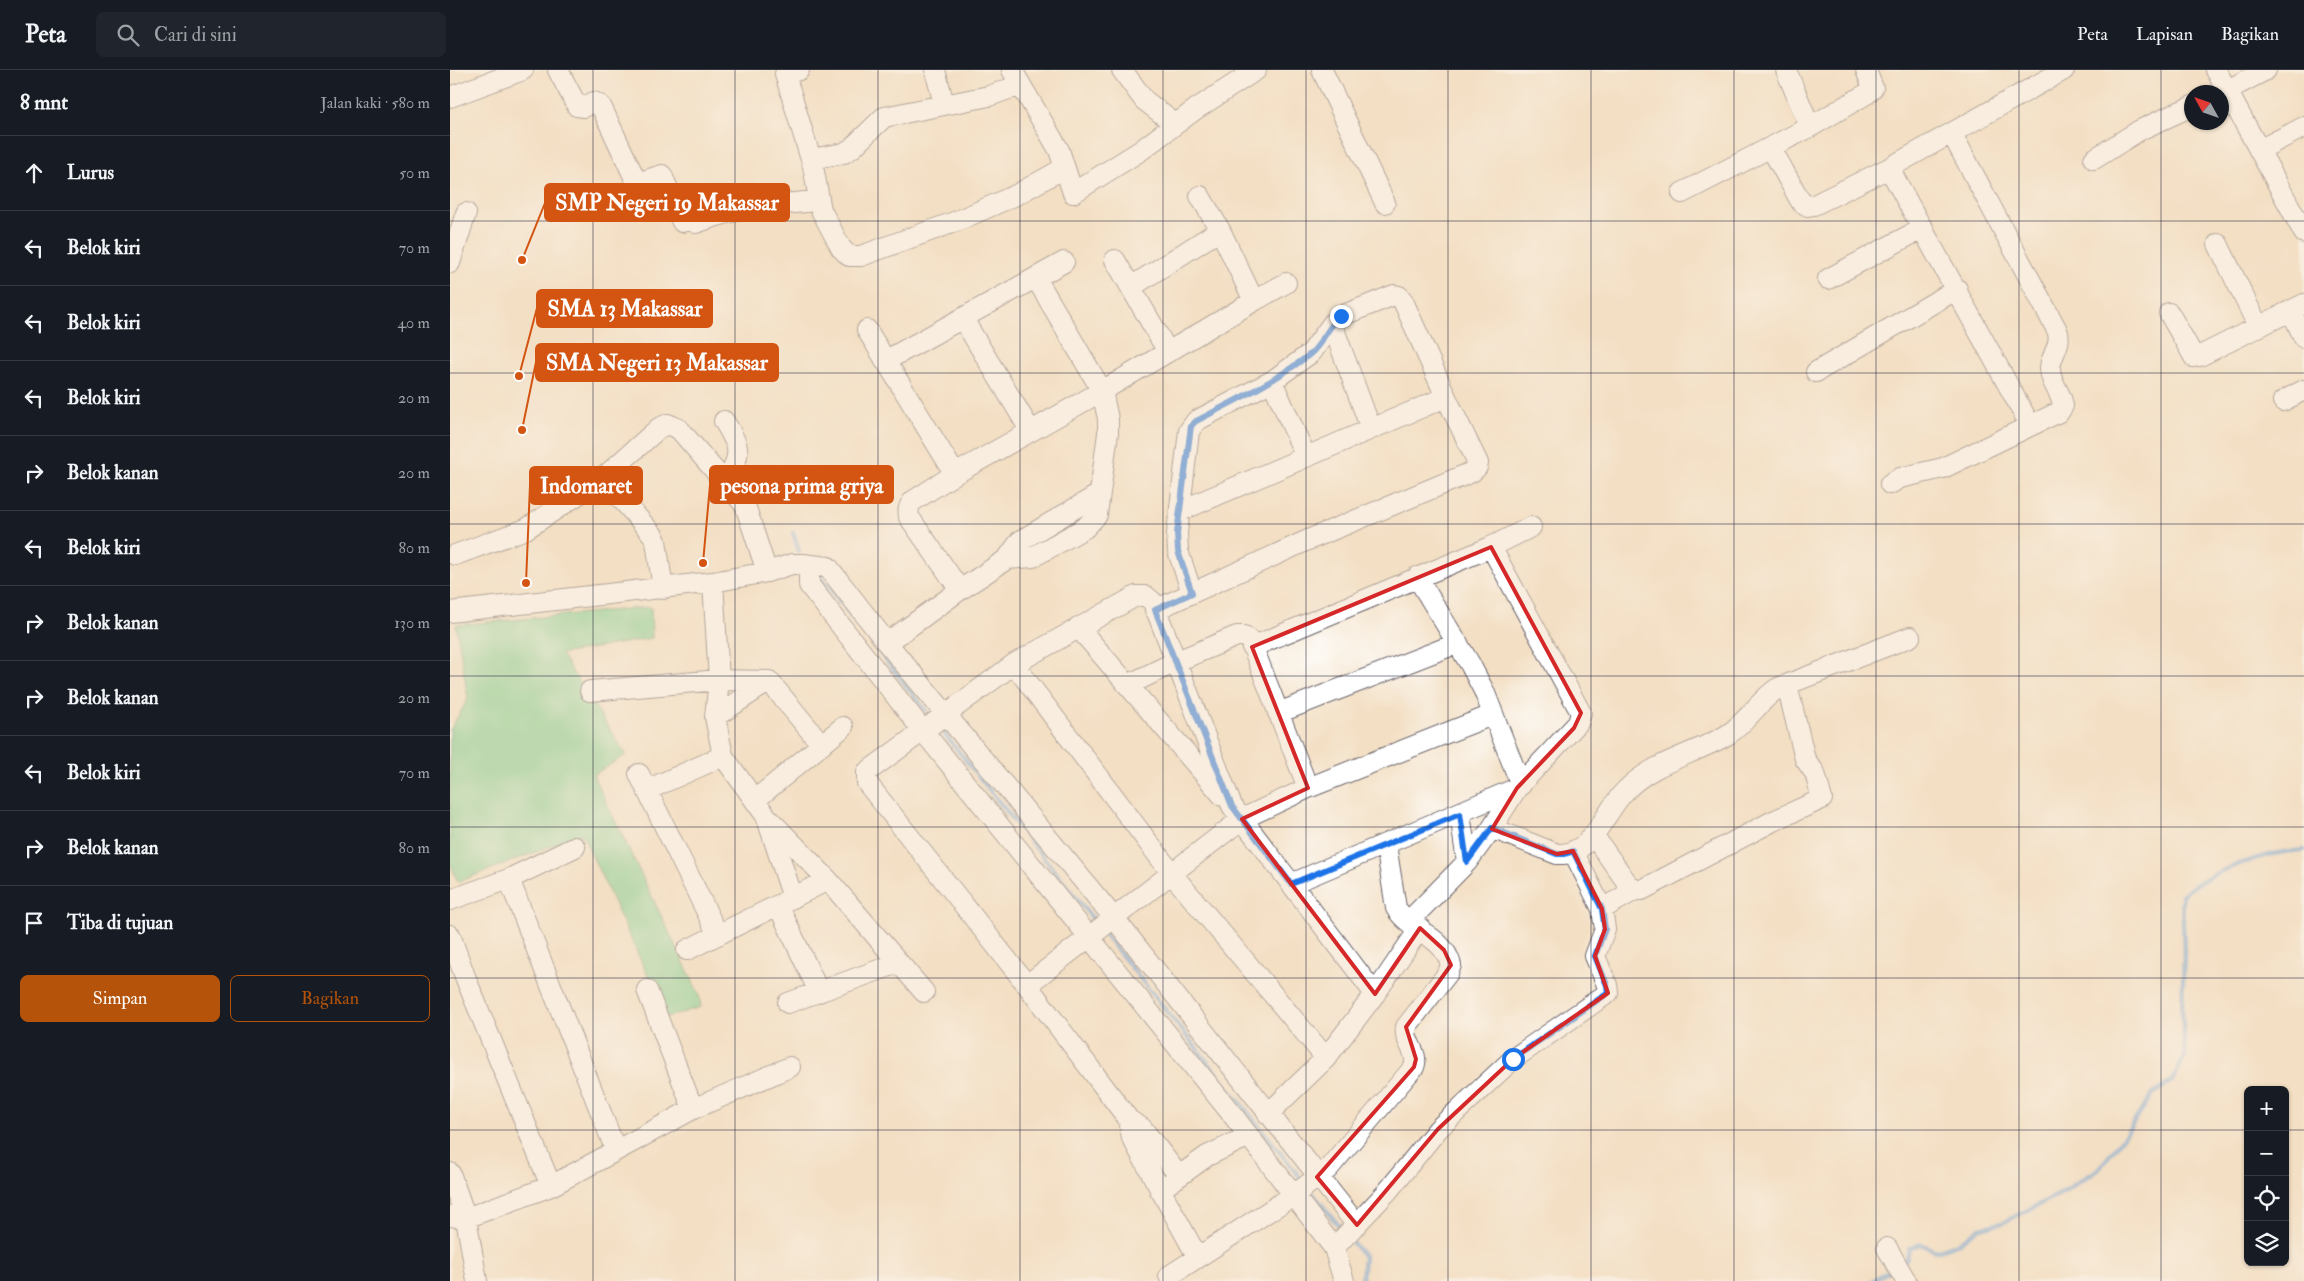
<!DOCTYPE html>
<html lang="id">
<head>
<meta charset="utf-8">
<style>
	body { margin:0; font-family:"IM FELL Double Pica",serif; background:#20242c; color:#f1f3f6 }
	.controls { position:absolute; right:15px; bottom:15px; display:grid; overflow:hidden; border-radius:8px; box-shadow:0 1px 4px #0004 }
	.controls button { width:45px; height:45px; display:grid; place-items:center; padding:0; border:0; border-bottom:1px solid #363941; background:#171b24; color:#f1f3f6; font:25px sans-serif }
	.compass { position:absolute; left:1734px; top:15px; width:45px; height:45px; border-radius:50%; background:#171b24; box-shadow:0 1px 4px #0004; rotate:310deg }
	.stop { position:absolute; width:15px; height:15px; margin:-11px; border:4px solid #1a73e8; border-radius:50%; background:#fff }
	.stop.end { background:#1a73e8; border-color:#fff; box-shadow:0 1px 5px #0008 }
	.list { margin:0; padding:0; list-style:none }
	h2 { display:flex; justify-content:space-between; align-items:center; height:65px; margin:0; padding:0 20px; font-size:21px }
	h2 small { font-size:16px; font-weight:400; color:#9ea1a6 }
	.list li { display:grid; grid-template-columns:32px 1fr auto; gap:15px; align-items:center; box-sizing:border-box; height:75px; padding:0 20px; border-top:1px solid #363941 }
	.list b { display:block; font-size:19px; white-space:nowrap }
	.list em { font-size:16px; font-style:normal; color:#9ea1a6 }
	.actions { display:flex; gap:10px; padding:15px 20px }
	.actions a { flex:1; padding:11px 0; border:1px solid #b45309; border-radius:8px; text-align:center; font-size:18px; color:#b45309 }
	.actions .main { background:#b45309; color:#fff }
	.icon { flex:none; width:28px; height:28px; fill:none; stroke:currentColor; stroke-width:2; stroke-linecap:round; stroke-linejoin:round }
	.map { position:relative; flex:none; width:1854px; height:1211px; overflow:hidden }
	header { display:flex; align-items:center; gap:30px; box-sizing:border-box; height:70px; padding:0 25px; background:#171b24; border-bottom:1px solid #363941 }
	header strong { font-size:24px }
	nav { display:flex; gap:28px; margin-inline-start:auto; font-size:18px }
	.search { width:350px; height:45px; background:#20242c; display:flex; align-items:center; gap:12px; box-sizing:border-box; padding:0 18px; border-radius:8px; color:#9ea1a6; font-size:19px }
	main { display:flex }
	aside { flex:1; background:#171b24 }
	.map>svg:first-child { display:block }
</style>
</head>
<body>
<header>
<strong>Peta</strong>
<div class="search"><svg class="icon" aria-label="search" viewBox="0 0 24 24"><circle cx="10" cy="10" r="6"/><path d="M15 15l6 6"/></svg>Cari di sini</div>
<nav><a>Peta</a><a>Lapisan</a><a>Bagikan</a></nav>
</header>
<main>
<aside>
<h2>8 mnt<small>Jalan kaki · 580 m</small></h2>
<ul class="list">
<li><svg class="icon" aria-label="ahead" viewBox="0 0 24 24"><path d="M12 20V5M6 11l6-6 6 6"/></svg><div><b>Lurus</b></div><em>50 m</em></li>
<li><svg class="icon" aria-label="left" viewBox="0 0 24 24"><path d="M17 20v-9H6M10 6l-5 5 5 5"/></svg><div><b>Belok kiri</b></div><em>70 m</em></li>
<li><svg class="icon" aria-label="left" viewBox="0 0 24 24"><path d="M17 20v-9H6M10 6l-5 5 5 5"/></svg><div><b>Belok kiri</b></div><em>40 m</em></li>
<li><svg class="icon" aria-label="left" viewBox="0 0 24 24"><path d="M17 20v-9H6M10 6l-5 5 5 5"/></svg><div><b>Belok kiri</b></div><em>20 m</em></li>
<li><svg class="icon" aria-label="right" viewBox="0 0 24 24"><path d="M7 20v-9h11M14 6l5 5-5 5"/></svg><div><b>Belok kanan</b></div><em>20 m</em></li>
<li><svg class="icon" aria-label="left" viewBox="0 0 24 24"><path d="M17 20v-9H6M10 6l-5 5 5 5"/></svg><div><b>Belok kiri</b></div><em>80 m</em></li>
<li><svg class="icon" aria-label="right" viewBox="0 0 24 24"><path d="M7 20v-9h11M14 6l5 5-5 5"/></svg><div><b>Belok kanan</b></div><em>130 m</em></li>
<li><svg class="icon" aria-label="right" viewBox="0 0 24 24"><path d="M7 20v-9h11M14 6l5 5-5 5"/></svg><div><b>Belok kanan</b></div><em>20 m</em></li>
<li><svg class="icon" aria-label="left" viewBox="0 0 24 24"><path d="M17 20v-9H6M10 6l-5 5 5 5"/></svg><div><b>Belok kiri</b></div><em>70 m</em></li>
<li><svg class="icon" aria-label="right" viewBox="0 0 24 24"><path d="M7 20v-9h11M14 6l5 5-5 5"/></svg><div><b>Belok kanan</b></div><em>80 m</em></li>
<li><svg class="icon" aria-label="arrive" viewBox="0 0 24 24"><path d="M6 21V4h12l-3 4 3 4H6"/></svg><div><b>Tiba di tujuan</b></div></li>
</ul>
<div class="actions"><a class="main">Simpan</a><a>Bagikan</a></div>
</aside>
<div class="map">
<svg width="1854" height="1211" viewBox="0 0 1854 1211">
	<rect width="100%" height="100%" fill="#fff"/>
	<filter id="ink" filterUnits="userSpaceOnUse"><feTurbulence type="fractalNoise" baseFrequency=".02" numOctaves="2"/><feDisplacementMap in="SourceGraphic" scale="10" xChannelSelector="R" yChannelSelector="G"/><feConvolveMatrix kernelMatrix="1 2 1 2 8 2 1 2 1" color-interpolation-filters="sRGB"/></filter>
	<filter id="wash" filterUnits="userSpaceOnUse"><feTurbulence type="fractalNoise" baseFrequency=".0096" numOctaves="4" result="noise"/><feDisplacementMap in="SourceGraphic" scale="20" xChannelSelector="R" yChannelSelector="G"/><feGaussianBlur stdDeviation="1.12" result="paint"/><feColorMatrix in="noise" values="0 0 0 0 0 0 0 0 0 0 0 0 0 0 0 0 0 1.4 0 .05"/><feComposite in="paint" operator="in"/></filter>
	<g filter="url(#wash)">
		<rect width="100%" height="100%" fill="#f3dfc3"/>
		<path fill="#7cd194" stroke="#4f7a68" d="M201 537 202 568 111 584 176 685 143 705 249 924 251 937 217 947 132 764 8 812 0 793V660L18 629 6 555Z"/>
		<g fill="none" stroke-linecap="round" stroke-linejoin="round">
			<path stroke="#6aa0d7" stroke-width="4.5" d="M343 463 349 481
				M367 502 476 641
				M489 657 647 854
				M653 862 853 1111
				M859 1119 894 1162
				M900 1170 914 1186 912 1211
				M1451 1194 1457 1188 1459 1179 1471 1174 1486 1181 1509 1173 1530 1158 1552 1153 1608 1125 1649 1099 1675 1065 1702 1025 1722 1011 1735 986 1732 940 1734 882 1732 825C1761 800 1816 782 1854 780
				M1422 1211 1442 1199"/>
		</g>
	</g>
	<g filter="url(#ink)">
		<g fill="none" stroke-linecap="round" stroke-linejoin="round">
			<defs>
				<path id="minor" d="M108 0 127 36 134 37 144 32 151 36 187 113 212 105 232 152 256 142
					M349 0 335 4 363 96 371 140 391 178 399 186H411L507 151 566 125 614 98
					M485 0 494 34
					M562 0 609 80 623 123 690 81 746 39 806 0
					M672 0 694 30 725 54
					M872 0 935 133
					M1336 0 1360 57
					M1766 0 1854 163
					M1772 23 1816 0
					M0 27 73 0
					M1321 78 1351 132 1358 136 1364 135 1439 98 1614 0
					M1809 80 1854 57
					M361 89 394 83 402 78 434 47 539 26 570 15
					M1644 89 1690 60 1742 36
					M1439 98 1580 355
					M1232 123 1360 57 1418 23 1423 18 1416 0
					M246 153C288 137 325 134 369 131
					M1768 174 1808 256
					M665 190 718 282
					M0 193 16 143
					M1378 209 1473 158
					M681 217 770 160
					M804 231 836 213
					M1841 240 1854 268
					M1719 243 1744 287 1750 286 1854 234
					M513 249 580 360
					M882 254 921 359
					M417 260 505 404 652 321 586 208
					M435 291 614 192
					M1366 302 1507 219
					M822 311 856 387
					M1833 331 1854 320
					M274 351C292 381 291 382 276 413L295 435 317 502
					M505 404 463 431C458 437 458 440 459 447L510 520
					M153 408 209 358 218 354 229 359 272 409
					M1440 414 1450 408 1493 398 1609 342 1613 336C1612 323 1600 313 1600 298 1601 284 1613 274 1607 260L1502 64
					M5 485 76 459 153 408 203 465 206 471 213 519
					M557 489 583 487 635 458 647 445 658 363V349L652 321 804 231 770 160 750 126
					M359 496V515L473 661 785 1048 884 1178
					M967 507 1020 594 1034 621 1071 715
					M263 512 269 610 265 647 273 686 316 746 378 810 474 922
					M742 523 728 481 727 463 739 361 746 351 822 311 861 283 882 254 891 246 944 225 949 226 953 231 996 327
					M705 540 858 470 1022 402 1027 397 1028 393 996 327 730 441
					M0 542 263 512 317 502 342 494H353L378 497 437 573 664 848 907 1155
					M628 557 773 726
					M437 573 510 520 557 489 570 471 649 424
					M802 577 1041 477 1081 457
					M564 594 722 804 876 988
					M678 615 725 592 787 566H794L800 570 858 718
					M140 621 269 610 319 611
					M828 643 1008 573
					M265 647 319 611 372 675
					M189 704 268 865
					M197 720 273 686
					M305 730 393 657
					M1010 744 1017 792
					M318 752 343 828
					M1042 758 1107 784C1142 786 1154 743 1174 722 1202 692 1243 685 1277 665 1297 653 1308 631 1328 618L1460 567
					M1144 766 1178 814 1185 820H1192L1321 752 1372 729 1365 703 1355 689 1337 615
					M59 809 166 1081
					M841 814 1067 718 1128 653 1131 643 1041 477
					M0 830 59 809 125 777
					M332 833 378 810
					M1152 839 1185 820
					M959 851 1017 792 1042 758 1067 718
					M0 865 16 909 101 1116
					M237 880 328 835 369 922
					M577 915 792 749 858 718 1042 645
					M338 933 448 893
					M243 1039 340 997
					M818 1044 876 988 925 924 970 858
					M679 1050 692 1058 729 1106
					M0 1103 16 1148 101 1116 243 1039 197 920
					M710 1120 757 1086 799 1066
					M0 1146 16 1148 27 1211
					M1437 1178 1456 1211
					M748 1188 682 1068 679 1050 577 915 417 713V702L564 594 686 526H696L703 532 782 736 925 924
					M719 1206 844 1125 878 1099 964 997C970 983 953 971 956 957L998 903 1001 895C993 865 960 861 946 838L936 775
					M894 1211 884 1178 937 1122 988 1059 1063 989 1158 923 1157 915 1145 886 1155 859 1152 839 1123 781"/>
			</defs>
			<use href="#minor" stroke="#6b646b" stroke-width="22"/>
			<use href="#minor" stroke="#fff" stroke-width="20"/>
		</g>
	</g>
	<g fill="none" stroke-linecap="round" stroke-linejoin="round" filter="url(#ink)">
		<path stroke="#1a73e8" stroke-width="6" d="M891 246C877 256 873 274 859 285 824 312 785 331 746 351L741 356 727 463 728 481 742 523 705 540 782 736 841 814 1010 744 1017 792 1042 758 1107 784H1115L1123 781 1152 839 1155 859 1145 886 1157 915 1158 923 1063 989"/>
	</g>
	<path d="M0 0H1854V1211H0ZM1041 477 1131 643 1124 658 1067 718 1042 759 1107 784 1123 781 1152 839 1155 859 1145 886 1158 923 1063 989 988 1059 907 1155 867 1107 964 997 966 989 956 957 1001 895 994 880 970 858 925 924 792 749 858 718 802 577Z" fill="#f3dfc3" fill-opacity=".55" fill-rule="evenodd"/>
	<path fill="none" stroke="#d62828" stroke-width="4" stroke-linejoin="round" d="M1041 477 1131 643 1124 658 1067 718 1042 759 1107 784 1123 781 1152 839 1155 859 1145 886 1158 923 1063 989 988 1059 907 1155 867 1107 964 997 966 989 956 957 1001 895 994 880 970 858 925 924 792 749 858 718 802 577Z"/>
	<path fill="none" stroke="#22223b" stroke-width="1" stroke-opacity="0.55" d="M143 0V1211M285 0V1211M428 0V1211M570 0V1211M713 0V1211M856 0V1211M998 0V1211M1141 0V1211M1284 0V1211M1426 0V1211M1569 0V1211M1711 0V1211M0 151H1854M0 303H1854M0 454H1854M0 606H1854M0 757H1854M0 908H1854M0 1060H1798M1835 1060H1854"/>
	<path fill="none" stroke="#d45411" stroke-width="2" d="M72 190L95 133M69 306L87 238M72 360L86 292M253 493L260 415M76 513L80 415"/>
	<g fill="#d45411" stroke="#fff" stroke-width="2">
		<circle cx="72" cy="190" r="5"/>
		<circle cx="69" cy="306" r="5"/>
		<circle cx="72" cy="360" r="5"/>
		<circle cx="253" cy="493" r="5"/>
		<circle cx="76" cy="513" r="5"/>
	</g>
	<g fill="#d45411" stroke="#d45411" stroke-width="2">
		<rect x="95" y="114" width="244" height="37" rx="5"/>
		<rect x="87" y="220" width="175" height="37" rx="5"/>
		<rect x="86" y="274" width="242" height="37" rx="5"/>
		<rect x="260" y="396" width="183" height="37" rx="5"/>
		<rect x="80" y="397" width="112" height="37" rx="5"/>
	</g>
	<g font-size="22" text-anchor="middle" font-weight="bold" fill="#fff">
		<text x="217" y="140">SMP Negeri 19 Makassar</text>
		<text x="175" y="246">SMA 13 Makassar</text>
		<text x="207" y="300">SMA Negeri 13 Makassar</text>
		<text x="352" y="423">pesona prima griya</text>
		<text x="136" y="423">Indomaret</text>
	</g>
</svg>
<div class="controls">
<button>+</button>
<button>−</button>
<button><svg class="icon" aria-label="locate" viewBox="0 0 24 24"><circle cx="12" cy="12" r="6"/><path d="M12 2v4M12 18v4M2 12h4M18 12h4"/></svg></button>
<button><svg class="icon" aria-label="layers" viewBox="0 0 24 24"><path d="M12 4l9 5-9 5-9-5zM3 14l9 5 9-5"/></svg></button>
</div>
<svg class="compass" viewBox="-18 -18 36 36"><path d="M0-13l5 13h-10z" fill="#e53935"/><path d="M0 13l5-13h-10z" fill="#9ea1a6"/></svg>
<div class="stop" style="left:1063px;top:989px"></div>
<div class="stop end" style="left:891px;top:246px"></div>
</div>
</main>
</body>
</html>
